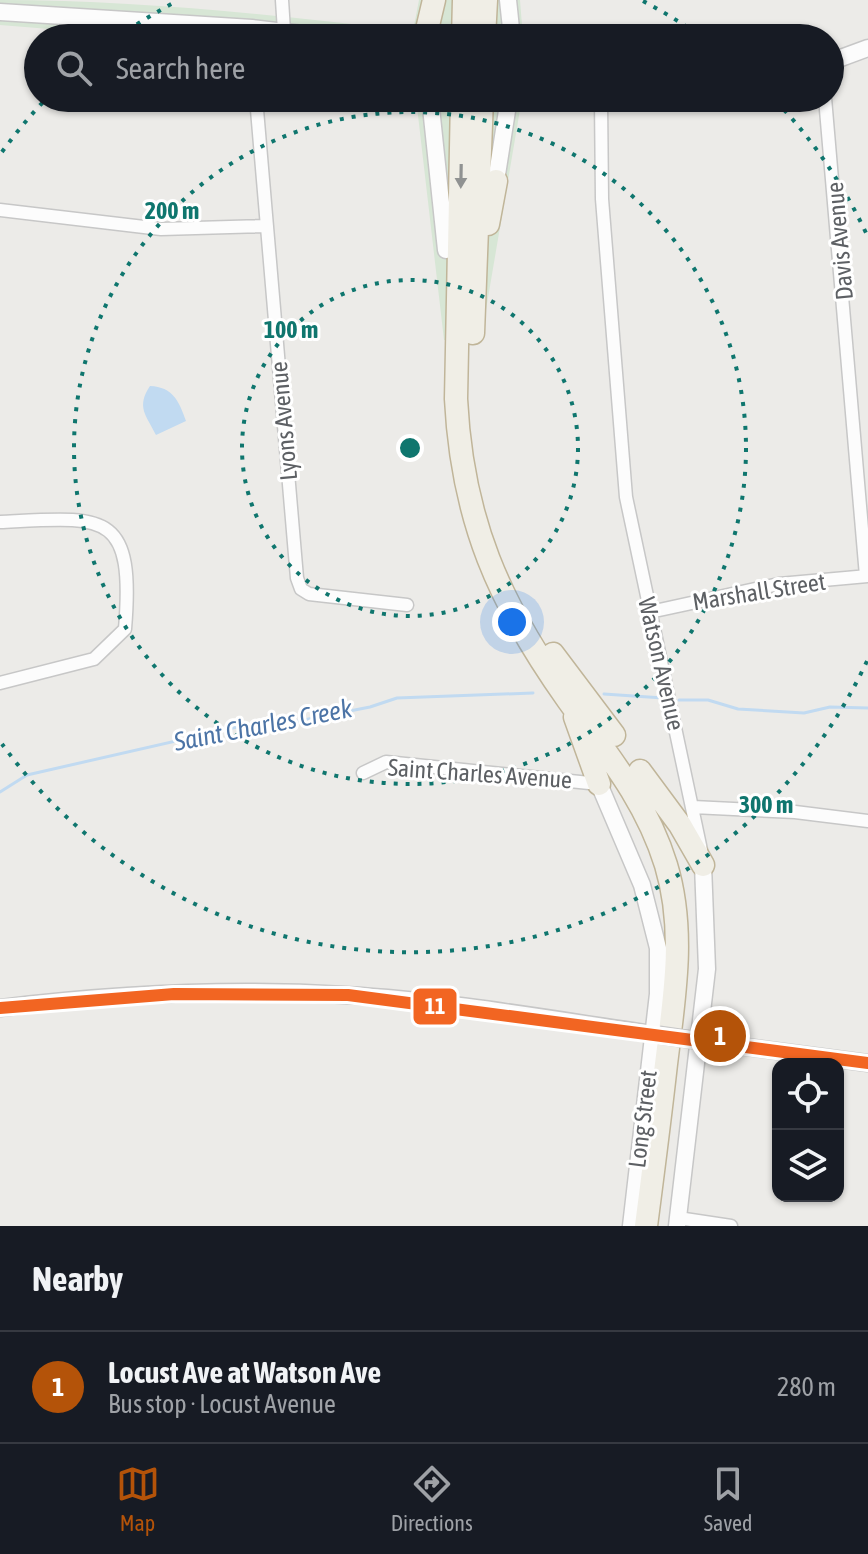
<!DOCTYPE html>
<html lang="en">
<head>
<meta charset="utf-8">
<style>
	body { margin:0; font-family:"Asap Condensed",sans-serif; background:#242831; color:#f1f3f6 }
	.controls { position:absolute; right:24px; bottom:24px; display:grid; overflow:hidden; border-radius:16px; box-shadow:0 2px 6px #0004 }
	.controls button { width:72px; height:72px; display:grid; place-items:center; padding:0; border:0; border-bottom:2px solid #363941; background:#171b24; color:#f1f3f6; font:40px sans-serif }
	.you { position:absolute; left:512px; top:622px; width:28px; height:28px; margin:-20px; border:6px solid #fff; border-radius:50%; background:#1a73e8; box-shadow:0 0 0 12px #1a73e833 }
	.badge { display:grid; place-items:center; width:52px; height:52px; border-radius:50%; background:#b45309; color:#fff; font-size:26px; font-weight:700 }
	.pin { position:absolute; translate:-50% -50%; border:4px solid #fff; box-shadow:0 2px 8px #0006 }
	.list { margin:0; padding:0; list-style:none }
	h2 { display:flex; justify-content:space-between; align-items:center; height:104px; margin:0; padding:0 32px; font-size:34px }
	h2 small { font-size:26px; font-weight:400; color:#9ea1a6 }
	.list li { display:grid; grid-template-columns:52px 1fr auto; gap:24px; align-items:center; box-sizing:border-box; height:112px; padding:0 32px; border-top:2px solid #363941 }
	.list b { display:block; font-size:30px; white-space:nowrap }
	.list p { margin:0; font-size:26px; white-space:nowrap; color:#9ea1a6 }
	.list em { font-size:26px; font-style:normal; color:#9ea1a6 }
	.icon { flex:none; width:44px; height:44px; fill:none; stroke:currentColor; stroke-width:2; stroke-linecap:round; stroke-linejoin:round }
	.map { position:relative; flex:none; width:868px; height:1226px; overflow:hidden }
	.search { position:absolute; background:#171b24; box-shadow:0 2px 6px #0004; left:24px; right:24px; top:24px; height:88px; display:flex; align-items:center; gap:20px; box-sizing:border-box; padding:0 28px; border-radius:44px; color:#9ea1a6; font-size:30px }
	.sheet { height:216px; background:#171b24 }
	nav { display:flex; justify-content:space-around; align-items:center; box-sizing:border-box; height:112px; border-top:2px solid #363941; background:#171b24; font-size:22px; color:#9ea1a6 }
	nav a { display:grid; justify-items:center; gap:4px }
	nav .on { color:#b45309 }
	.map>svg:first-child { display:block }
</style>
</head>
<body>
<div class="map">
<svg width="868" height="1226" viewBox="0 0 868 1226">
	<rect width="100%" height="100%" fill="#ecebe8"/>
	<path fill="#d7e6d5" d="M0 0C138 0 276 15 413 31L419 0H520L523 38H161L0 25Z
		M416 98H522L481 339 444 340Z"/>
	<path fill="#c1daf1" d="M150 386C173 387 179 401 186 421L156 435C146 415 136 407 150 386Z"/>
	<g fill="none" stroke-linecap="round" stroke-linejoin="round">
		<path stroke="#c1daf1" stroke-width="3" d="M604 694 663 698
			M679 700H708L738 709 804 713 830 707 868 708
			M0 792 27 775 259 722 278 725 370 707 397 698 533 693"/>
		<defs>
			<path id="minor" d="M282 0 284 31
				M256 98 297 578 301 589 309 594 407 605
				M825 98 866 576
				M601 100 602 199 626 497 701 850
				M0 210 161 229 267 226
				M0 522C104 517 135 509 125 629L94 659 0 683
				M650 612 779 584 868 576
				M363 773 386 762 599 784
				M693 807 795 812 868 821
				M678 1218 731 1226"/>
			<path id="tertiary" d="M508 0 512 38
				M0 12 252 28 337 38
				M830 62 868 48
				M430 98 446 250
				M572 98H635
				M496 181 509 98
				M599 784 642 885 658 948V994L631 1226
				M0 1008C114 994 230 988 345 995 450 1001 555 1020 659 1035
				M694 1040 868 1063
				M677 1226 707 969 703 865"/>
			<path id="trunk" d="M425 38 434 0
				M463 38 464 0
				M484 38 486 0
				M462 98 456 399C462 520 499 603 568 700 607 754 646 800 666 865 686 931 674 998 666 1064 660 1118 653 1172 646 1226
				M488 224 496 181
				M473 333 482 98
				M553 654 614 735
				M575 717 599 784
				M640 771 680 825 703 865"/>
		</defs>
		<use href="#minor" stroke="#c7c7c7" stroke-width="15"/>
		<use href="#tertiary" stroke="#c7c7c7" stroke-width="19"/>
		<use href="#trunk" stroke="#c0b599" stroke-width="25"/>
		<use href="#minor" stroke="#fcfcfc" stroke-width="12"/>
		<use href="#tertiary" stroke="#fcfcfc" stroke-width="16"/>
		<use href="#trunk" stroke="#f0eee6" stroke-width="22"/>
		<defs>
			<path id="tertiary-bridge" d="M659 1035 694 1040"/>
		</defs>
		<use href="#tertiary-bridge" stroke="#c7c7c7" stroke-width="19" stroke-linecap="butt"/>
		<use href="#tertiary-bridge" stroke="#fcfcfc" stroke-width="16"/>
		<defs>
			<path id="bus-1" d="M0 1008 174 994 348 995 868 1063"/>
		</defs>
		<use href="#bus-1" stroke="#fff" stroke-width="18"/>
		<use href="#bus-1" stroke="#f26522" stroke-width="12"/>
	</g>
	<defs><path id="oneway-solid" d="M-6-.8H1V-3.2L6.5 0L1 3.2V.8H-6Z" transform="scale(2)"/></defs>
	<use fill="#909292" href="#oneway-solid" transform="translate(461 176) rotate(91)"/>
	<g fill="none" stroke="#0f766e" stroke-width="4" stroke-dasharray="4 8">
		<circle cx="410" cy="448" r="168"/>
		<circle cx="410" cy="448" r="336"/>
		<path d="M867 661A504 504 0 0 1 2 744M2 152A504 504 0 0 1 44 101M117 38A504 504 0 0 1 177 1M643 1A504 504 0 0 1 703 38M776 101A504 504 0 0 1 867 235"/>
	</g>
	<g text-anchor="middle" stroke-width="6" stroke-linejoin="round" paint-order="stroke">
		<g font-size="24" fill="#5d6064" stroke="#fff">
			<text transform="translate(840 241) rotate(-95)" y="8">Davis Avenue</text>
			<text transform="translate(284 421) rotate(-95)" y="8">Lyons Avenue</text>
			<text transform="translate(759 592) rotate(-9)" y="8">Marshall Street</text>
			<text transform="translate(661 664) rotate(77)" y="8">Watson Avenue</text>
			<text transform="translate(480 774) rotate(4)" y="8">Saint Charles Avenue</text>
			<text transform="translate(643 1119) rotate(-83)" y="8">Long Street</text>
		</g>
		<g font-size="26" font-style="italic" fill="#4c74a6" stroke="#fff">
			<text transform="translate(263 725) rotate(-11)" y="9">Saint Charles Creek</text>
		</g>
	</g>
	<circle cx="410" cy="448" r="12" fill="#0f766e" stroke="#fff" stroke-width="4"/>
	<g font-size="24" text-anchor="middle" font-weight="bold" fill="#0f766e" stroke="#fff" stroke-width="6" stroke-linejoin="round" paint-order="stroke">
		<text x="172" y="219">200 m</text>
		<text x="291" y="338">100 m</text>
		<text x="766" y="813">300 m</text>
	</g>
	<rect stroke="#fff" stroke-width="3" x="412" y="987" width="46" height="39" rx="8" fill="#f26522"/>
	<g font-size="22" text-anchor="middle" font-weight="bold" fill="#fff">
		<text x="435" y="1014">11</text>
	</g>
</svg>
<div class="controls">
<button><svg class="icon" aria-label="locate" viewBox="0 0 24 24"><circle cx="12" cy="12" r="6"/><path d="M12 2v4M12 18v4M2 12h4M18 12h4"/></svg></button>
<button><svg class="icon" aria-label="layers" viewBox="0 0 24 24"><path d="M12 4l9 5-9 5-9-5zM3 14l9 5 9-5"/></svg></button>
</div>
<div class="you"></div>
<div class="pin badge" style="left:720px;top:1036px">1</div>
<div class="search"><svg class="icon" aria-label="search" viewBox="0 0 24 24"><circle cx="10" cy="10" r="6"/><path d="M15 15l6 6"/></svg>Search here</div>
</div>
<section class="sheet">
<h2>Nearby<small></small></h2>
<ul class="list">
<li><span class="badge">1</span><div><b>Locust Ave at Watson Ave</b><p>Bus stop · Locust Avenue</p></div><em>280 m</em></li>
</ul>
</section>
<nav>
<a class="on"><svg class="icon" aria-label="map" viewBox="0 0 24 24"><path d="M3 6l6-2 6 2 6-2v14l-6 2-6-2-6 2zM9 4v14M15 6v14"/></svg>Map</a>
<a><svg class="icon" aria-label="directions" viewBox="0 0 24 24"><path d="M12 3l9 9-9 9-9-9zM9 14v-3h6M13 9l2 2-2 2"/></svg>Directions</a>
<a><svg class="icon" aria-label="saved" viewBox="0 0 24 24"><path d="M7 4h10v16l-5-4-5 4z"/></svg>Saved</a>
</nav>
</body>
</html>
